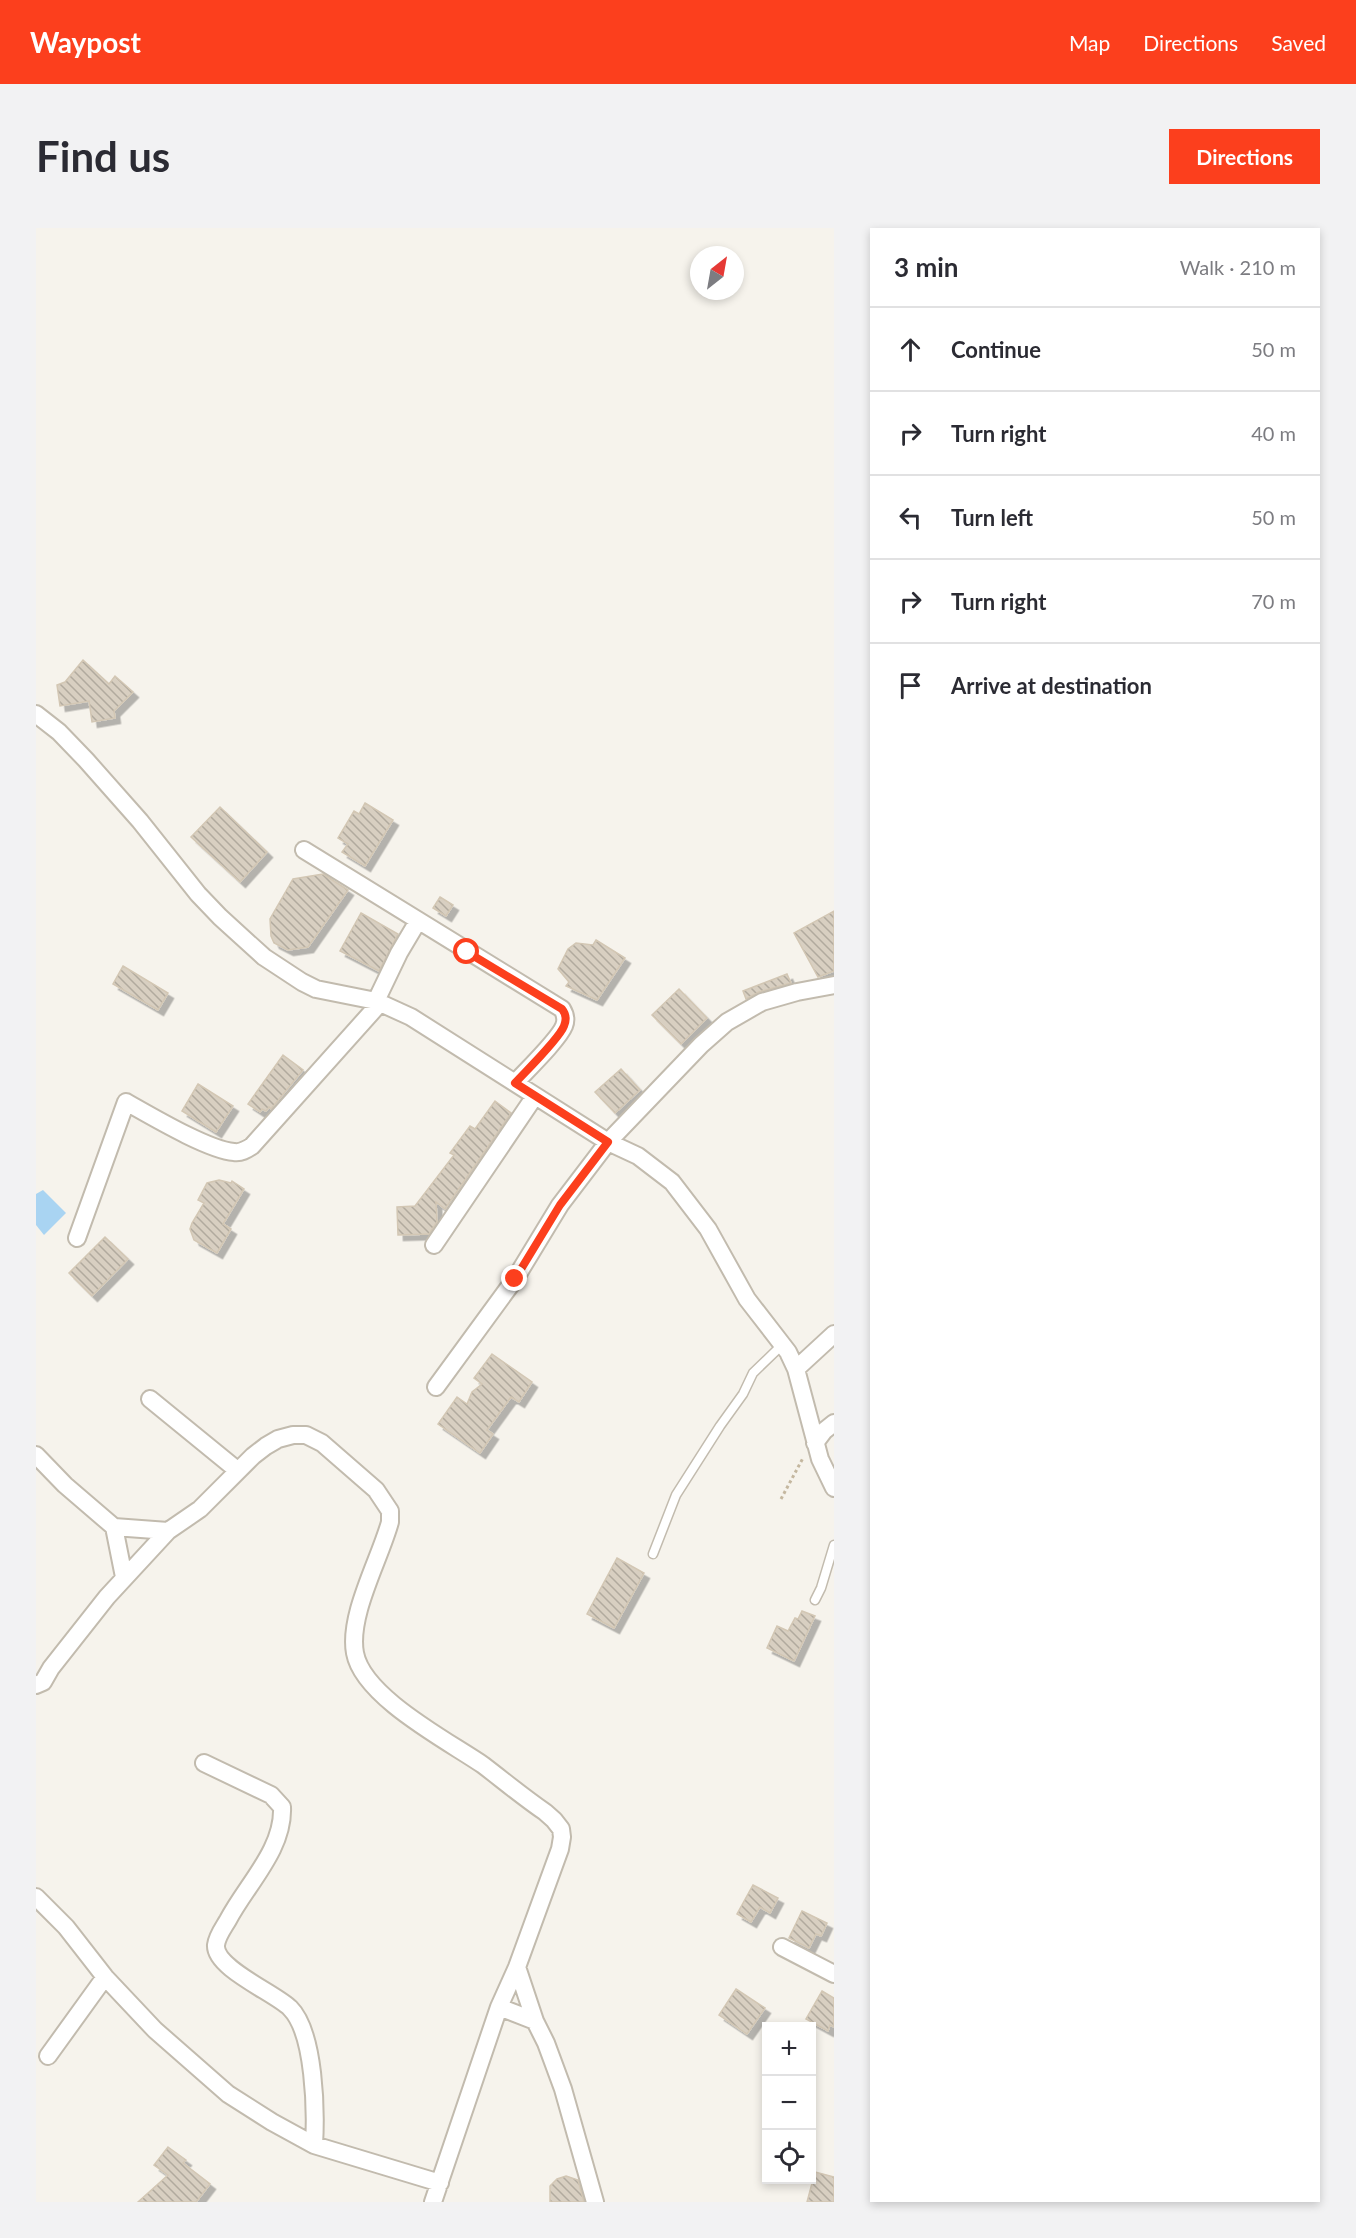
<!DOCTYPE html>
<html lang="en">
<head>
<meta charset="utf-8">
<style>
	body { margin:0; font-family:Lato,sans-serif; background:#f2f2f3; color:#2b2b33 }
	.controls { position:absolute; right:18px; bottom:18px; display:grid; overflow:hidden; border-radius:0px; box-shadow:0 3px 9px #0003 }
	.controls button { width:54px; height:54px; display:grid; place-items:center; padding:0; border:0; border-bottom:2px solid #e1e1e2; background:#fff; color:#2b2b33; font:30px sans-serif }
	.compass { position:absolute; left:654px; top:18px; width:54px; height:54px; border-radius:50%; background:#fff; box-shadow:0 3px 9px #0003; rotate:31deg }
	.stop { position:absolute; width:18px; height:18px; margin:-14px; border:4px solid #fc3f1d; border-radius:50%; background:#fff }
	.stop.end { background:#fc3f1d; border-color:#fff; box-shadow:0 2px 6px #0008 }
	.list { margin:0; padding:0; list-style:none }
	h2 { display:flex; justify-content:space-between; align-items:center; height:78px; margin:0; padding:0 24px; font-size:26px }
	h2 small { font-size:20px; font-weight:400; color:#7c7c81 }
	.list li { display:grid; grid-template-columns:39px 1fr auto; gap:18px; align-items:center; box-sizing:border-box; height:84px; padding:0 24px; border-top:2px solid #e1e1e2 }
	.list b { display:block; font-size:22px; white-space:nowrap }
	.list em { font-size:20px; font-style:normal; color:#7c7c81 }
	.icon { flex:none; width:33px; height:33px; fill:none; stroke:currentColor; stroke-width:2; stroke-linecap:round; stroke-linejoin:round }
	.map { position:relative; flex:none; width:798px; height:1974px; overflow:hidden; border-radius:0px }
	header { display:flex; align-items:center; gap:36px; box-sizing:border-box; height:84px; padding:0 30px; background:#fc3f1d; color:#fff }
	header strong { font-size:28px }
	nav { display:flex; gap:33px; margin-inline-start:auto; font-size:21px }
	.intro { display:flex; align-items:center; justify-content:space-between; box-sizing:border-box; height:144px; padding:0 36px }
	h1 { margin:0; font-size:42px }
	.button { padding:15px 27px; border-radius:0px; background:#fc3f1d; color:#fff; font-size:21px; font-weight:700 }
	main { display:flex; gap:36px; padding:0 36px }
	aside { flex:1; background:#fff; border-radius:0px; box-shadow:0 3px 9px #0003 }
	.map>svg:first-child { display:block }
</style>
</head>
<body>
<header>
<strong>Waypost</strong>
<nav><a>Map</a><a>Directions</a><a>Saved</a></nav>
</header>
<div class="intro"><h1>Find us</h1><a class="button">Directions</a></div>
<main>
<div class="map">
<svg width="798" height="1974" viewBox="0 0 798 1974">
	<defs>
		<pattern id="building-back-hatch" width="6" height="6" patternUnits="userSpaceOnUse" patternTransform="scale(1.5)"><rect width="6" height="6" fill="#d8cfc1"/><path d="M-1 5l2 2M0 0l6 6M5-1l2 2" fill="none" stroke="#b1aa9e"/></pattern>
		<filter id="shadow"><feDropShadow dx="5.5" dy="5.5" stdDeviation="0" flood-color="#0004"/></filter>
	</defs>
	<rect width="100%" height="100%" fill="#f6f3ec"/>
	<path fill="#a9d4f2" d="M7 962 30 985 8 1007 0 997V966Z"/>
	<path fill="url(#building-back-hatch)" stroke="#d3c7b4" stroke-width="1.5" filter="url(#shadow)" d="M47 432 73 456 79 448 97 464 78 483 79 490 56 494 53 473 24 478 21 457 29 454Z
		M329 575 357 592 329 638 306 624 312 616 302 610 318 583 323 586Z
		M184 579 231 624 204 654 155 609Z
		M287 646 312 662 272 719 252 722 238 715 235 708 234 691 257 651Z
		M404 669 417 677 410 688 397 680Z
		M798 683V743L782 749 758 705Z
		M325 685 362 706 343 743 304 723Z
		M560 712 589 730 561 772 530 758 533 754 522 741 532 721 540 715 557 717Z
		M87 738 132 765 122 782 77 756Z
		M751 746 755 755 723 764 710 771 707 763Z
		M643 761 671 790 645 816 616 787Z
		M247 827 267 842 235 881 233 879 230 883 226 881 224 884 212 876Z
		M585 841 604 862 579 885 559 864Z
		M162 856 197 878 180 904 146 883Z
		M459 873 475 885 409 981 400 974 401 994 393 1006 362 1007 361 979 379 978 418 927 414 925 434 898 439 901Z
		M183 952 195 955 196 953 208 961 187 996 195 1001 181 1025 158 1012 154 1001 156 995 168 975 162 972 171 955Z
		M69 1009 92 1031 56 1068 33 1045Z
		M456 1126 496 1154 483 1174 475 1169 451 1202 457 1206 444 1225 402 1196 421 1169 431 1176 436 1164 446 1156 438 1150Z
		M581 1330 608 1345 578 1400 551 1386Z
		M766 1383 779 1388 758 1433 731 1420 741 1398 752 1403 759 1390 762 1391Z
		M717 1657 742 1670 734 1685 724 1679 715 1694 701 1686Z
		M766 1683 791 1695 785 1708 780 1706 773 1720 753 1710Z
		M700 1761 729 1780 711 1806 683 1787Z
		M786 1763 798 1770V1799L794 1797 792 1803 770 1791Z
		M132 1919 150 1932 147 1935 174 1956 160 1974H102L132 1947 118 1937Z
		M779 1944 798 1949V1974H771Z
		M530 1948 542 1952 548 1974H514V1958L521 1951Z"/>
	<g fill="none" stroke-linecap="round" stroke-linejoin="round">
		<defs>
			<path id="lane" d="M617 1326 640 1267 684 1198 707 1166 717 1145 746 1117
				M779 1372 785 1360 798 1317"/>
			<path id="street" d="M0 486 23 504 50 532 104 593 162 666 184 689 228 729 266 754 280 761 340 773 375 789 572 914 602 928 636 954 672 1001 711 1071 752 1124 760 1141 784 1231 798 1260
				M268 622 526 781C529 786 531 791 528 798 523 811 490 843 479 855
				M340 773 363 725 382 693
				M41 1010 90 874C115 888 172 922 198 924 205 925 210 922 216 918L344 775
				M398 1017 499 868
				M760 1141 798 1106
				M400 1159 479 1051 524 977 572 914 665 817 691 794 726 774 761 764 798 757
				M114 1171 201 1242
				M779 1215 788 1203 798 1195
				M0 1227 29 1257 78 1299 132 1303
				M78 1299 88 1349
				M0 1457 7 1454 15 1440 71 1369 132 1303 164 1281 217 1228 230 1218 242 1211 257 1207H270L286 1215 340 1262 354 1283V1294C344 1331 312 1387 319 1425 327 1469 412 1513 447 1537 468 1553 487 1569 509 1584L518 1592 525 1601 526 1609 524 1621 481 1739 463 1779 397 1974
				M168 1535 235 1567 246 1579C248 1621 211 1656 192 1692 188 1699 181 1708 180 1717 178 1740 239 1765 254 1780 279 1805 280 1884 278 1917
				M0 1669 30 1699 69 1749 119 1802 192 1866 236 1894 278 1917 404 1955
				M746 1719 798 1746
				M481 1739 499 1793 510 1815 527 1861 559 1974
				M463 1779 499 1793
				M12 1828 69 1749"/>
		</defs>
		<use href="#lane" stroke="#c2bbae" stroke-width="11"/>
		<use href="#street" stroke="#c2bbae" stroke-width="20"/>
		<path stroke="#c4b79f" stroke-width="3" stroke-dasharray="3 3" stroke-linecap="butt" d="M745 1271 767 1230"/>
		<use href="#lane" stroke="#fff" stroke-width="8"/>
		<use href="#street" stroke="#fff" stroke-width="16"/>
	</g>
	<g fill="none" stroke-linecap="round" stroke-linejoin="round">
		<path stroke="#fc3f1d" stroke-width="8" d="M431 724 526 781C530 786 531 791 528 798 523 811 490 843 479 855L572 914 524 977 479 1051"/>
	</g>
</svg>
<div class="controls">
<button>+</button>
<button>−</button>
<button><svg class="icon" aria-label="locate" viewBox="0 0 24 24"><circle cx="12" cy="12" r="6"/><path d="M12 2v4M12 18v4M2 12h4M18 12h4"/></svg></button>
</div>
<svg class="compass" viewBox="-18 -18 36 36"><path d="M0-13l5 13h-10z" fill="#e53935"/><path d="M0 13l5-13h-10z" fill="#7c7c81"/></svg>
<div class="stop" style="left:431px;top:724px"></div>
<div class="stop end" style="left:479px;top:1051px"></div>
</div>
<aside>
<h2>3 min<small>Walk · 210 m</small></h2>
<ul class="list">
<li><svg class="icon" aria-label="ahead" viewBox="0 0 24 24"><path d="M12 20V5M6 11l6-6 6 6"/></svg><div><b>Continue</b></div><em>50 m</em></li>
<li><svg class="icon" aria-label="right" viewBox="0 0 24 24"><path d="M7 20v-9h11M14 6l5 5-5 5"/></svg><div><b>Turn right</b></div><em>40 m</em></li>
<li><svg class="icon" aria-label="left" viewBox="0 0 24 24"><path d="M17 20v-9H6M10 6l-5 5 5 5"/></svg><div><b>Turn left</b></div><em>50 m</em></li>
<li><svg class="icon" aria-label="right" viewBox="0 0 24 24"><path d="M7 20v-9h11M14 6l5 5-5 5"/></svg><div><b>Turn right</b></div><em>70 m</em></li>
<li><svg class="icon" aria-label="arrive" viewBox="0 0 24 24"><path d="M6 21V4h12l-3 4 3 4H6"/></svg><div><b>Arrive at destination</b></div></li>
</ul>
</aside>
</main>
</body>
</html>
